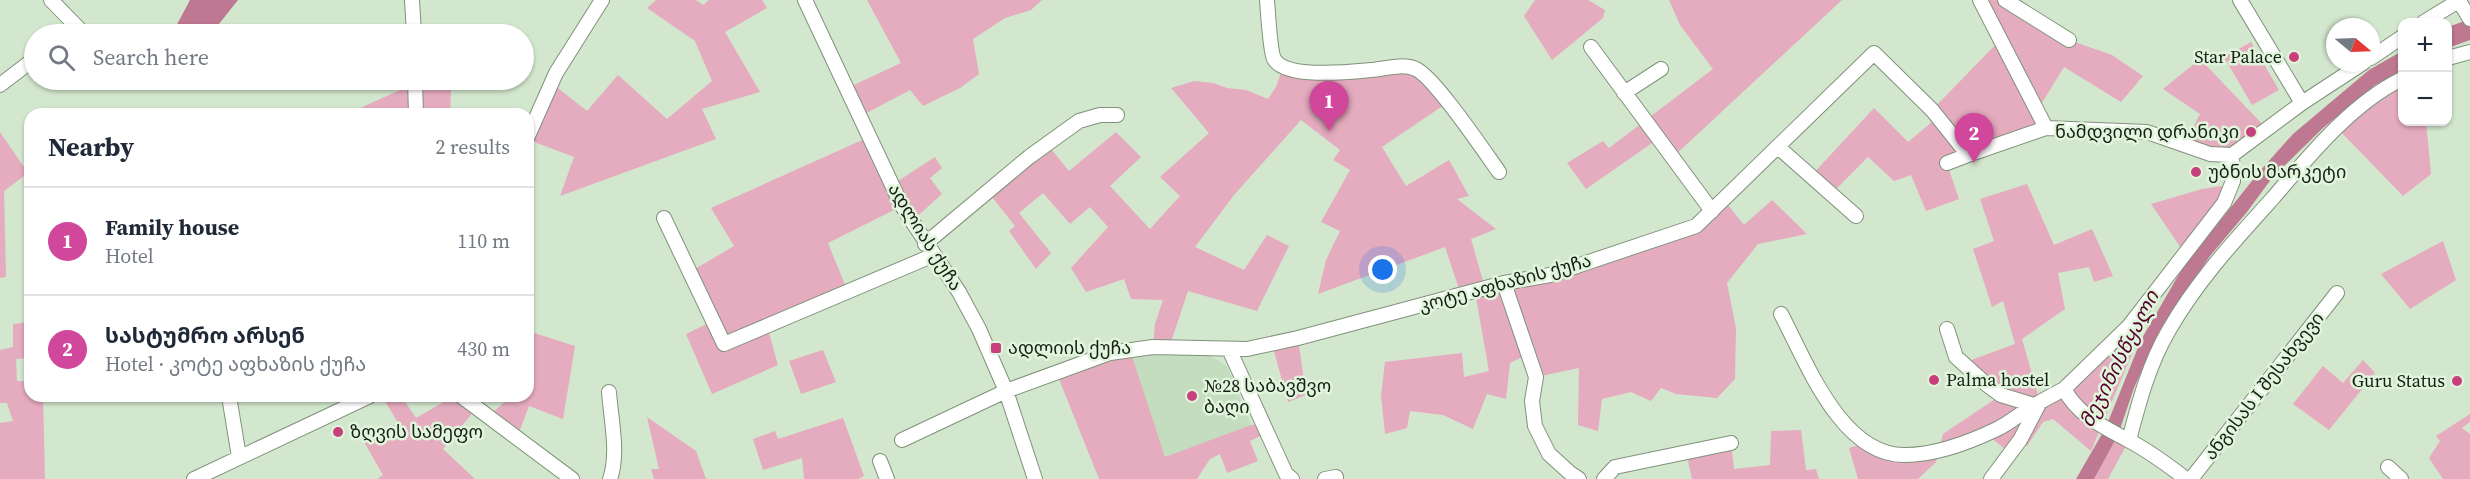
<!DOCTYPE html>
<html lang="en">
<head>
<meta charset="utf-8">
<style>
	body { margin:0; font-family:"Source Serif 4","Noto Sans Georgian",serif; background:#f6f6f7; color:#1f2937 }
	.controls { position:absolute; right:18px; top:18px; display:grid; overflow:hidden; border-radius:12px; box-shadow:0 2px 4px #0004 }
	.controls button { width:54px; height:54px; display:grid; place-items:center; padding:0; border:0; border-bottom:2px solid #e0e1e3; background:#fff; color:#1f2937; font:30px sans-serif }
	.compass { position:absolute; left:2326px; top:18px; width:54px; height:54px; border-radius:50%; background:#fff; box-shadow:0 2px 4px #0004; rotate:109deg }
	.you { position:absolute; left:1383px; top:270px; width:21px; height:21px; margin:-15px; border:4px solid #fff; border-radius:50%; background:#1a73e8; box-shadow:0 0 0 9px #1a73e833 }
	.badge { display:grid; place-items:center; width:39px; height:39px; border-radius:50%; background:#c73f7b; color:#fff; font-size:20px; font-weight:700 }
	.pin { position:absolute; translate:-50% -50px; filter:drop-shadow(0 2px 3px #0008) }
	.pin::after { content:''; position:absolute; top:32px; width:21px; height:18px; background:inherit; clip-path:polygon(0 0,100% 0,50% 100%) }
	.list { margin:0; padding:0; list-style:none }
	h2 { display:flex; justify-content:space-between; align-items:center; height:78px; margin:0; padding:0 24px; font-size:26px }
	h2 small { font-size:20px; font-weight:400; color:#747a83 }
	.list li { display:grid; grid-template-columns:39px 1fr auto; gap:18px; align-items:center; box-sizing:border-box; height:108px; padding:0 24px; border-top:2px solid #e0e1e3 }
	.list b { display:block; font-size:22px; white-space:nowrap }
	.list p { margin:0; font-size:20px; white-space:nowrap; color:#747a83 }
	.list em { font-size:20px; font-style:normal; color:#747a83 }
	.icon { flex:none; width:33px; height:33px; fill:none; stroke:currentColor; stroke-width:2; stroke-linecap:round; stroke-linejoin:round }
	.map { position:relative; flex:none; width:2470px; height:479px; overflow:hidden }
	.search { position:absolute; background:#fff; box-shadow:0 2px 4px #0004; left:24px; top:24px; width:510px; height:66px; display:flex; align-items:center; gap:15px; box-sizing:border-box; padding:0 21px; border-radius:33px; color:#747a83; font-size:22px }
	.panel { position:absolute; background:#fff; box-shadow:0 2px 4px #0004; left:24px; top:108px; width:510px; height:294px; border-radius:18px }
	.map>svg:first-child { display:block }
</style>
</head>
<body>
<div class="map">
<svg width="2470" height="479" viewBox="0 0 2470 479">
	<rect width="100%" height="100%" fill="#d3e7ce"/>
	<path fill="#c4ddbf" d="M1202 351 1227 366 1251 425 1165 458 1131 353Z"/>
	<path fill="#e5abbe" d="M656 0H696L703 5 709 0H762L767 8 725 32 760 92 702 109 716 139 560 196 574 157 529 140 554 85 587 111 618 75 667 119 712 81 695 41 647 8Z
		M867 0H1042L1031 10 1005 18 973 39 979 74 960 88 923 106 910 90 859 117 845 89 901 63Z
		M1535 0H1588L1605 10 1603 18 1552 60 1524 16Z
		M1669 0H1842L1672 158 1658 139 1586 189 1567 163 1603 141 1609 148 1713 69 1680 25Z
		M1980 0H2005L2069 40 2112 55 2143 76 2121 102 2064 67 2037 111 2046 128 1947 164 1959 199 1926 211 1911 175 1894 181 1868 157 1831 194 1811 176 1874 108 1908 142 1938 117 1932 110 2000 40Z
		M2251 42 2279 90 2252 105 2224 57Z
		M2200 59 2267 129 2232 155 2184 145 2200 114 2163 89Z
		M1283 67H1406L1447 103 1382 147 1406 186 1449 160 1469 196 1457 199 1496 229 1471 239 1485 288 1674 235 1724 200 1744 225 1772 200 1807 234 1758 244 1727 283 1736 328 1735 379 1717 398 1676 394 1661 388 1651 401 1631 392 1602 399 1598 431 1578 425 1579 368 1536 377 1528 354 1510 363 1506 399 1487 394 1473 429 1443 415 1410 411 1407 428 1385 434 1381 396 1385 362 1462 353 1464 377 1489 371 1475 292 1461 295 1445 247 1318 294 1326 260 1340 231 1321 222 1350 170 1333 160 1340 150 1301 120 1234 195 1195 247 1244 270 1267 235 1289 246 1257 311 1188 291 1169 348 1153 347 1155 324 1163 300 1131 299 1124 279 1086 292 1071 268 1108 227 1090 207 1070 224 1043 193 1019 213 1051 253 1036 269 1009 231 1015 226 988 192 1047 144 1069 171 1116 132 1141 157 1110 186 1150 229 1180 196 1160 177 1209 133 1171 88 1194 81 1213 83 1227 88 1246 90 1268 99 1276 87Z
		M420 84 451 90 450 114H421Z
		M411 85V114H347Z
		M2402 87V122H2426L2431 174 2403 196 2340 131 2367 110Z
		M0 132 28 173 4 191 6 277 0 278Z
		M869 137 892 185 935 157 942 168 930 178 942 194 911 222 902 206 828 243 848 292 767 326 778 365 712 394 686 334 713 321 690 272 734 246 711 208Z
		M2027 184 2054 245 2092 229 2113 276 2094 282 2089 267 2058 273 2065 309 2022 339 2040 402 2064 389 2161 285 2091 451 2053 419 2043 422 2027 446 2020 441 2010 453 1986 434 1939 450 1936 462 1918 479H1858L1849 448 1867 443 1888 453 1939 450 1943 434 2001 395 1963 363 2015 344 2003 301 1992 307 1973 249 1994 241 1980 199Z
		M2222 186 2224 203 2185 254 2151 204 2202 189Z
		M2443 241 2456 280 2410 309 2381 274Z
		M30 322V358L16 359 17 381H30V396H43L45 479H0V423L13 421 7 403H0V350L13 347V324Z
		M528 331 575 346 563 419 529 406 518 435 490 415 511 396H528Z
		M1298 338 1306 395 1288 402 1272 344Z
		M823 350 836 382 801 394 789 361Z
		M1131 353 1165 457 1251 425 1263 424 1267 433 1250 441 1258 461 1227 473 1220 454 1210 459 1197 479H1099L1057 374Z
		M2363 360 2375 373 2329 430 2293 404 2323 366 2343 383Z
		M382 396H401L416 418 454 396H459L475 410 443 449 475 479H377L383 475 364 442 398 423Z
		M2470 414V422L2462 428 2470 434V479H2443L2429 458 2440 441 2436 436Z
		M647 417 696 451 706 479H654L651 469H659Z
		M843 418 864 476 858 479H804L802 458 763 470 753 439 775 431 778 439Z
		M1801 430 1806 470 1816 469 1819 479H1692L1686 452 1731 443 1734 469 1770 465 1771 431Z
		M2115 440 2126 446 2108 479H2094Z"/>
	<path fill="#bf7891" d="M190 0H238L211 34H179L174 30Z
		M2470 19V40L2448 48V27Z
		M2402 51V70L2375 85 2323 128 2272 178 2247 212 2210 256 2160 330 2134 388 2118 435 2094 479H2076L2106 427 2141 340 2182 269 2259 172 2293 134 2369 70Z"/>
	<g fill="none" stroke-linecap="round" stroke-linejoin="round">
		<defs>
			<path id="minor" d="M51 0 84 34
				M412 0 414 34
				M805 0 902 206 959 292 979 329 1006 391 1035 479
				M1267 0C1268 12 1270 51 1274 59 1286 79 1350 72 1371 70 1385 69 1402 63 1416 69 1435 78 1484 151 1499 172
				M1980 0 2046 128
				M2005 0 2069 40
				M2240 0 2302 103
				M2459 1 2470 19
				M2424 22 2460 0
				M1591 47 1712 211
				M2371 58 2402 37
				M2448 58 2470 52
				M415 80 416 114
				M0 85 34 59
				M1624 93 1661 69
				M528 136 556 73 602 0
				M1778 147 1856 216
				M1947 163 1968 155
				M664 218 724 344 934 255
				M925 244 1029 157 1079 121 1100 115H1117
				M1504 283 1536 377 1532 401 1535 426 1549 454 1570 473 1579 479
				M1781 314C1806 361 1841 456 1905 455 1935 455 1970 442 1997 429 2012 422 2025 409 2040 402
				M1947 329 1956 357 1986 384 2001 395 2034 405
				M1229 349 1286 474 1292 479
				M2064 389C2079 416 2102 426 2128 440 2149 451 2168 465 2186 479
				M609 392C611 420 619 453 610 479
				M229 396 239 457
				M461 396 572 479
				M902 440 1006 391 1110 353 1153 347 1247 349 1298 338 1504 283 1550 275 1696 226 1874 53 1932 110 1968 155 2046 128 2147 132 2210 154 2232 155
				M2129 440C2139 402 2149 364 2169 330 2197 281 2235 240 2273 198 2309 156 2352 103 2402 79
				M880 461 887 479
				M2388 467 2401 479
				M194 479 370 396
				M1325 479 1336 477
				M1604 479 1615 467 1731 443
				M1991 479 2020 440 2040 402 2064 389 2129 326 2224 203 2233 181 2232 155 2302 103 2363 63
				M2191 479 2337 293"/>
		</defs>
		<use href="#minor" stroke="#7f927b" stroke-width="16"/>
		<use href="#minor" stroke="#fff" stroke-width="14"/>
	</g>
	<g fill="#c73f7b" stroke="#e0f5db" stroke-width="2">
		<circle cx="2294" cy="57" r="6"/>
		<circle cx="2251" cy="132" r="6"/>
		<circle cx="2196" cy="172" r="6"/>
		<rect x="990" y="342" width="12" height="12" rx="3"/>
		<circle cx="1934" cy="380" r="6"/>
		<circle cx="2457" cy="381" r="6"/>
		<circle cx="1192" cy="396" r="6"/>
		<circle cx="338" cy="432" r="6"/>
	</g>
	<g text-anchor="middle" stroke-width="5" stroke-linejoin="round" paint-order="stroke">
		<g font-size="18" fill="#171e15" stroke="#e0f5db" text-anchor="start">
			<text x="2282" y="63" text-anchor="end">Star Palace</text>
			<text x="2239" y="138" text-anchor="end">ნამდვილი დრანიკი</text>
			<text x="2208" y="178">უბნის მარკეტი</text>
			<text x="1008" y="354">ადლიის ქუჩა</text>
			<text x="1946" y="386">Palma hostel</text>
			<text x="2445" y="387" text-anchor="end">Guru Status</text>
			<text x="1204" y="392">№28 საბავშვო<tspan x="1204" dy="21">ბაღი</tspan></text>
			<text x="350" y="438">ზღვის სამეფო</text>
		</g>
		<g font-size="18" fill="#171e15" stroke="#e0f5db">
			<text transform="translate(925 237) rotate(58)" y="6">ადლიას ქუჩა</text>
			<text transform="translate(1505 283) rotate(-15)" y="6">კოტე აფხაზის ქუჩა</text>
			<text transform="translate(2264 386) rotate(-52)" y="6">ანგისას I შესახვევი</text>
		</g>
		<g font-size="20" font-style="italic" fill="#57002d" stroke="#e0f5db">
			<text transform="translate(2119 359) rotate(-63)" y="7">მეჯინისწყალი</text>
		</g>
	</g>
</svg>
<div class="controls">
<button>+</button>
<button>−</button>
</div>
<svg class="compass" viewBox="-18 -18 36 36"><path d="M0-13l5 13h-10z" fill="#e53935"/><path d="M0 13l5-13h-10z" fill="#747a83"/></svg>
<div class="you"></div>
<div class="pin badge" style="left:1329px;top:131px;background:#d1479c">1</div>
<div class="pin badge" style="left:1974px;top:163px;background:#d1479c">2</div>
<div class="search"><svg class="icon" aria-label="search" viewBox="0 0 24 24"><circle cx="10" cy="10" r="6"/><path d="M15 15l6 6"/></svg>Search here</div>
<section class="panel">
<h2>Nearby<small>2 results</small></h2>
<ul class="list">
<li><span class="badge" style="background:#d1479c">1</span><div><b>Family house</b><p>Hotel</p></div><em>110 m</em></li>
<li><span class="badge" style="background:#d1479c">2</span><div><b>სასტუმრო არსენ</b><p>Hotel · კოტე აფხაზის ქუჩა</p></div><em>430 m</em></li>
</ul>
</section>
</div>
</body>
</html>
